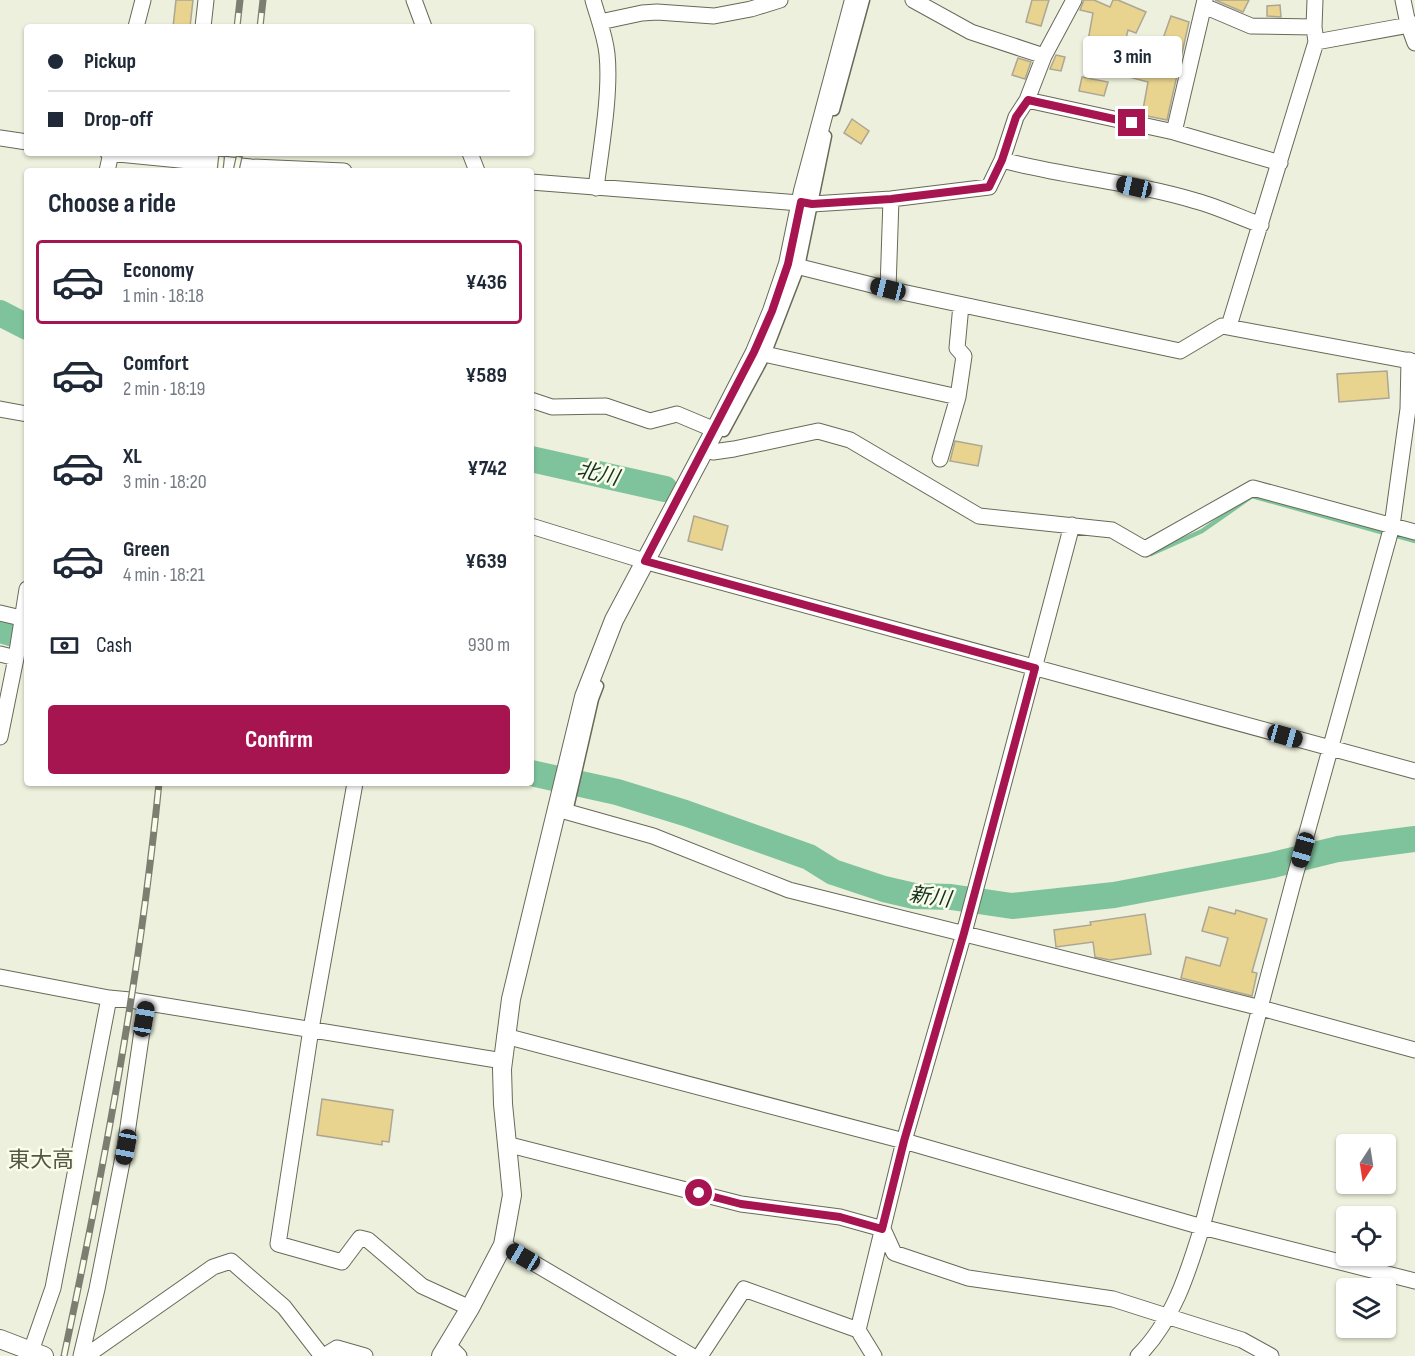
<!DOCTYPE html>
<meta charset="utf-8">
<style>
:root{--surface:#fff;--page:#f2f2f3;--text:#1f2937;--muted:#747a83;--line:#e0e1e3;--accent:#a71550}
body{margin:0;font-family:"Sofia Sans Condensed","Noto Sans JP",sans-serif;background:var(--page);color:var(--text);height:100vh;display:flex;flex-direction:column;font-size:22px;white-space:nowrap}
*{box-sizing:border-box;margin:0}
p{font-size:20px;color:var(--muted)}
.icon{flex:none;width:33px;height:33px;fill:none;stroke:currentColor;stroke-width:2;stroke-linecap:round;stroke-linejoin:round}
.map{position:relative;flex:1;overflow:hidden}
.sheet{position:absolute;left:24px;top:168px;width:510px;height:618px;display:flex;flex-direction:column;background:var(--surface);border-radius:6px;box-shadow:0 2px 4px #0004}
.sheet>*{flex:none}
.banner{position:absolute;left:24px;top:24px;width:510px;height:132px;border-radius:6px;box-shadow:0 2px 4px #0004;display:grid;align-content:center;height:132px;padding:0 24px;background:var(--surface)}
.needle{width:39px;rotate:192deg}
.buttons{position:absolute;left:1336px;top:1134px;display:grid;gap:12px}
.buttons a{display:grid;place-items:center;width:60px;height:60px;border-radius:6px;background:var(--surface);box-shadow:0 2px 4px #0004;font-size:30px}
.end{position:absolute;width:27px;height:27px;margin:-14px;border:8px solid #a71550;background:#fff;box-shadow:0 0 0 3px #fff}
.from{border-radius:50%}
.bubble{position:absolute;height:42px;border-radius:6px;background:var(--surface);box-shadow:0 2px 4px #0004;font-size:20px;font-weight:700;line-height:42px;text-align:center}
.car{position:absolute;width:18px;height:36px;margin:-18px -9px;border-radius:8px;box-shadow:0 0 4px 2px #0007;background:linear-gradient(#222 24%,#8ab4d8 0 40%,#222 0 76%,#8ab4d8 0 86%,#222 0)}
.banner b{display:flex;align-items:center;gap:21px;height:57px;font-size:22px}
.banner b+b{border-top:2px solid var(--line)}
.banner i{width:15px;height:15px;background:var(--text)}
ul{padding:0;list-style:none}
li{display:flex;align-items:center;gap:18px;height:84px;margin:0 12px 9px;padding:0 12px;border:3px solid transparent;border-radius:6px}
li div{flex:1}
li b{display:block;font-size:22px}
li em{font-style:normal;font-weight:700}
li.selected{border-color:var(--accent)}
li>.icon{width:54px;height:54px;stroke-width:1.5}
h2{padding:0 24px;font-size:27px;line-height:72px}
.pay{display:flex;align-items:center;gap:15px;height:66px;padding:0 24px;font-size:22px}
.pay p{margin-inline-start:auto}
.cta{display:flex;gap:12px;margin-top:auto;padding:12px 24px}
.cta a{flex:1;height:69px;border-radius:6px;background:var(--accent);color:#fff;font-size:24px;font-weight:700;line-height:69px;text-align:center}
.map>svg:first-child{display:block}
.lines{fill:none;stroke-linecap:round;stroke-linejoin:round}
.stream{stroke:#7fc39c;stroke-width:4.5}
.river{stroke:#7fc39c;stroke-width:26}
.building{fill:#e8d38f;stroke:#aca694;stroke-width:1.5}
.pedestrian-casing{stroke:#676a58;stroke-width:13}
.minor-casing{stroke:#676a58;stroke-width:17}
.tertiary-casing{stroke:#676a58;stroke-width:20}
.pedestrian{stroke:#fff;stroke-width:10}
.minor{stroke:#fff;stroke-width:15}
.tertiary{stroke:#fff;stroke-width:18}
.rail-casing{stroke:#7c7e71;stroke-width:7}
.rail{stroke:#fafde9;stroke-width:4.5;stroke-dasharray:14;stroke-linecap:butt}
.route{stroke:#a71550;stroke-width:8}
.labels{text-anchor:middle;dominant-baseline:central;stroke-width:5;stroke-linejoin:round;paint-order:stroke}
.water-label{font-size:21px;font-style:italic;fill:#153423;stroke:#fafde9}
.quarter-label{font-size:22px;fill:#545746;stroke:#fafde9}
</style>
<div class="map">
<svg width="1415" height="1356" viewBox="0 0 1415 1356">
<rect width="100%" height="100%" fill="#edf0dc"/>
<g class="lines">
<!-- stream -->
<path class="stream" d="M1397,536L1415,541
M1151,554L1202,531L1252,496L1381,532"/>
<!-- river -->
<path class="river" d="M0,313L27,327
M531,459L665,489
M0,630L27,638
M531,773L617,792L685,813L809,857L833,872L884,889L914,896L951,897L1012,906L1114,895L1273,865L1338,849L1415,839"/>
</g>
<!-- building -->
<path class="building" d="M176,0H193L190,27H173Z
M1032,0H1049L1041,26L1026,22Z
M1084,0H1094L1110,7L1113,0H1118L1146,12L1136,33L1128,30L1122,55L1087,46L1093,13L1080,10Z
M1215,0H1249L1243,12Z
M1280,5L1281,17L1267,16V6Z
M1171,16L1189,22L1167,120L1142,115L1148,82L1118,74L1122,57L1157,63L1160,47Z
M1056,55L1065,57L1061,71L1050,69Z
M1018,58L1031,62L1025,79L1012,75Z
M1082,77L1108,82L1104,96L1079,91Z
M852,119L869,131L861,144L844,133Z
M1387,371L1389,398L1339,402L1337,374Z
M955,441L982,446L978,466L950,461Z
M694,516L728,526L722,550L688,541Z
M1209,907L1235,914L1236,910L1267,919L1252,972L1257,973L1252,996L1181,978L1186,957L1220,966L1228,938L1202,931Z
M1145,914L1151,954L1110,960L1095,957L1093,942L1056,947L1054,930L1091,925L1090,922Z
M322,1099L393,1110L389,1142L382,1141V1145L317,1135Z"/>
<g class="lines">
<defs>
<path id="pedestrian" d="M834,110L864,0
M724,431L765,355L799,267L826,136
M567,812L593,699L598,686"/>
<path id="minor" d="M414,0L424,27
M593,0C598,18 605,35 607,54C611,93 601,148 596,188
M913,0L971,32L1044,56
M1403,0L1408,24L1415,43
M1204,6L1251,26L1314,27
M600,22L642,13L657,12L714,16L751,9L780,0
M136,27L143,0
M203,27L206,0
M1316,42L1415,24
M1027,100L1174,132L1280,163
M1174,132L1205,0
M0,138L27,142
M108,153L251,167L344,171
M470,153L477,171
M1002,160C1066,177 1133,182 1196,201C1218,207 1239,217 1261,225
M107,171L111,153
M531,182L812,204L891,199L989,187L1002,160L1016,117L1027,100L1044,56L1074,0
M788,264L888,289L1180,351L1222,326L1415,362
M888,289L891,199
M1229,326L1316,42L1314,27L1315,0
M755,352L958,397
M531,400L552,407L606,406L650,421L677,414L715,430
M0,409L27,414
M705,448L713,452L734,449L818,431L850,440L979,516L1112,530L1145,549L1253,488L1415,532
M940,459L958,397L964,356L957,348L961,305
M531,526L651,563L1415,771
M0,613L21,618
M0,654L16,658
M0,737L16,658L27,589
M355,783L311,1029L278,1244L342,1262L360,1238L368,1240L422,1286L470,1308
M557,809L653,836L789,890L1261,1008L1415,1050
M0,977L109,998L130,1000L503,1061
M505,1036L904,1141L1202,1227L1415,1281
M506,1144L741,1204L840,1217L883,1229L894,1253L968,1278L1113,1299L1242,1340L1271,1356
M503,1245L692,1356
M858,1330L904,1141L964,933L1072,525
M448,1345L459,1356
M31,1351L53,1288L109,998
M81,1356L97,1289L125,1147L146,1004
M86,1356L213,1267L231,1261L284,1307L322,1356
M324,1356L337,1348L365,1356
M700,1356L744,1289L858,1330L874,1356
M1138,1356C1173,1321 1188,1273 1202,1227L1293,883L1392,526L1408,409L1409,360"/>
<path id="tertiary" d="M0,1339L44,1356
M441,1356L470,1308L503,1245L512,1195L503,1104L502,1069L511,999L584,697L614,620L715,430L755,352L772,311L788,264L803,191L854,0"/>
</defs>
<!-- pedestrian casing -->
<use href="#pedestrian" class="pedestrian-casing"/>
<!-- minor casing -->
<use href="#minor" class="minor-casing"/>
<!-- tertiary casing -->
<use href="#tertiary" class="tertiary-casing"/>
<!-- pedestrian -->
<use href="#pedestrian" class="pedestrian"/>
<!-- minor -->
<use href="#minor" class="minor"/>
<!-- tertiary -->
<use href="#tertiary" class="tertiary"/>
<defs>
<path id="rail" d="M237,27L240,0
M260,27L263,0
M220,171L222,153
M236,171L240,153
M64,1356C104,1167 140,976 159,783"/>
</defs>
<!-- rail casing -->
<use href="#rail" class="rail-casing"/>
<!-- rail -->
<use href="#rail" class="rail"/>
</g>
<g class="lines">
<!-- route -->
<path class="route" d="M699,1193L741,1204L840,1217L882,1229L904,1141L964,933L1035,668L645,561L754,352L772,311L788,264L801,202L812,204L891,199L989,187L1002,160L1016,117L1028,100L1132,123"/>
</g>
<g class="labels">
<!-- water labels -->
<g class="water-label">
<text transform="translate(598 474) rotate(13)">北川</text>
<text transform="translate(930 897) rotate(8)">新川</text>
</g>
<!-- quarter labels -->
<g class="quarter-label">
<text x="41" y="1160">東大高</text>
</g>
</g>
</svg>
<div class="buttons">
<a><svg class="needle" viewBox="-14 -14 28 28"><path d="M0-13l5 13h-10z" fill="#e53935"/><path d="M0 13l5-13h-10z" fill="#747a83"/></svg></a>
<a><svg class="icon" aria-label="locate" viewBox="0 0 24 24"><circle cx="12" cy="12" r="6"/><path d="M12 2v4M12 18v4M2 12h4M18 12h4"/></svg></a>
<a><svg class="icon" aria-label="layers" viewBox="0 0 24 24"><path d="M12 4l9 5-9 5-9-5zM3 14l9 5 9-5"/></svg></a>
</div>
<i class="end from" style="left:699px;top:1193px"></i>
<i class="end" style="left:1132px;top:123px"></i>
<div class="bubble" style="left:1083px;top:36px;width:99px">3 min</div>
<i class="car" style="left:1134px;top:187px;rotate:283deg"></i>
<i class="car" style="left:888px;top:289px;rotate:284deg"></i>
<i class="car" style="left:1285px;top:736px;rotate:106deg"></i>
<i class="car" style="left:1303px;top:850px;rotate:196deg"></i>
<i class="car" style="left:144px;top:1019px;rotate:10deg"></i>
<i class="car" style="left:126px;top:1147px;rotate:191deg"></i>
<i class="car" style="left:523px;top:1257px;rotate:300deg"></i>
<div class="banner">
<b><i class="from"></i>Pickup</b>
<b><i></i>Drop-off</b>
</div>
<section class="sheet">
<h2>Choose a ride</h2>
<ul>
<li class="selected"><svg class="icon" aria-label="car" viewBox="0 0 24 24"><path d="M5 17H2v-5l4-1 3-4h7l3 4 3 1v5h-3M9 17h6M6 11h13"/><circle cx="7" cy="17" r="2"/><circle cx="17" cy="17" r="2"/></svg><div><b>Economy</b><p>1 min · 18:18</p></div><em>¥436</em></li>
<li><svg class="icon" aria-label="car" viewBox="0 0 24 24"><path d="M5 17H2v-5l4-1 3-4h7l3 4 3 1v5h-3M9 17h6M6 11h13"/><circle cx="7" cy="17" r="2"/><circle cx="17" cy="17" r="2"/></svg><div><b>Comfort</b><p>2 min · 18:19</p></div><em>¥589</em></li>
<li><svg class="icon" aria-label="car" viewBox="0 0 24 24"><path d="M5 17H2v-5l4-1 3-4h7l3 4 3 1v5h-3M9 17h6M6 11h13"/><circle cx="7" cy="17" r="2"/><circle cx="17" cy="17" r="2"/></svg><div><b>XL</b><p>3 min · 18:20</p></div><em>¥742</em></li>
<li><svg class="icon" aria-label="car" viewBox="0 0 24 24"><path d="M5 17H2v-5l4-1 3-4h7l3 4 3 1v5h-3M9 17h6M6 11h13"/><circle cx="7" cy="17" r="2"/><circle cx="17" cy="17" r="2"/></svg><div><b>Green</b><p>4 min · 18:21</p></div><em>¥639</em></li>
</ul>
<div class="pay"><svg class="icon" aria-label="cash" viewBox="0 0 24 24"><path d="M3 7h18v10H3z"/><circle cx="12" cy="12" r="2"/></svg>Cash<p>930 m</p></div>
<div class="cta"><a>Confirm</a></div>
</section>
</div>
